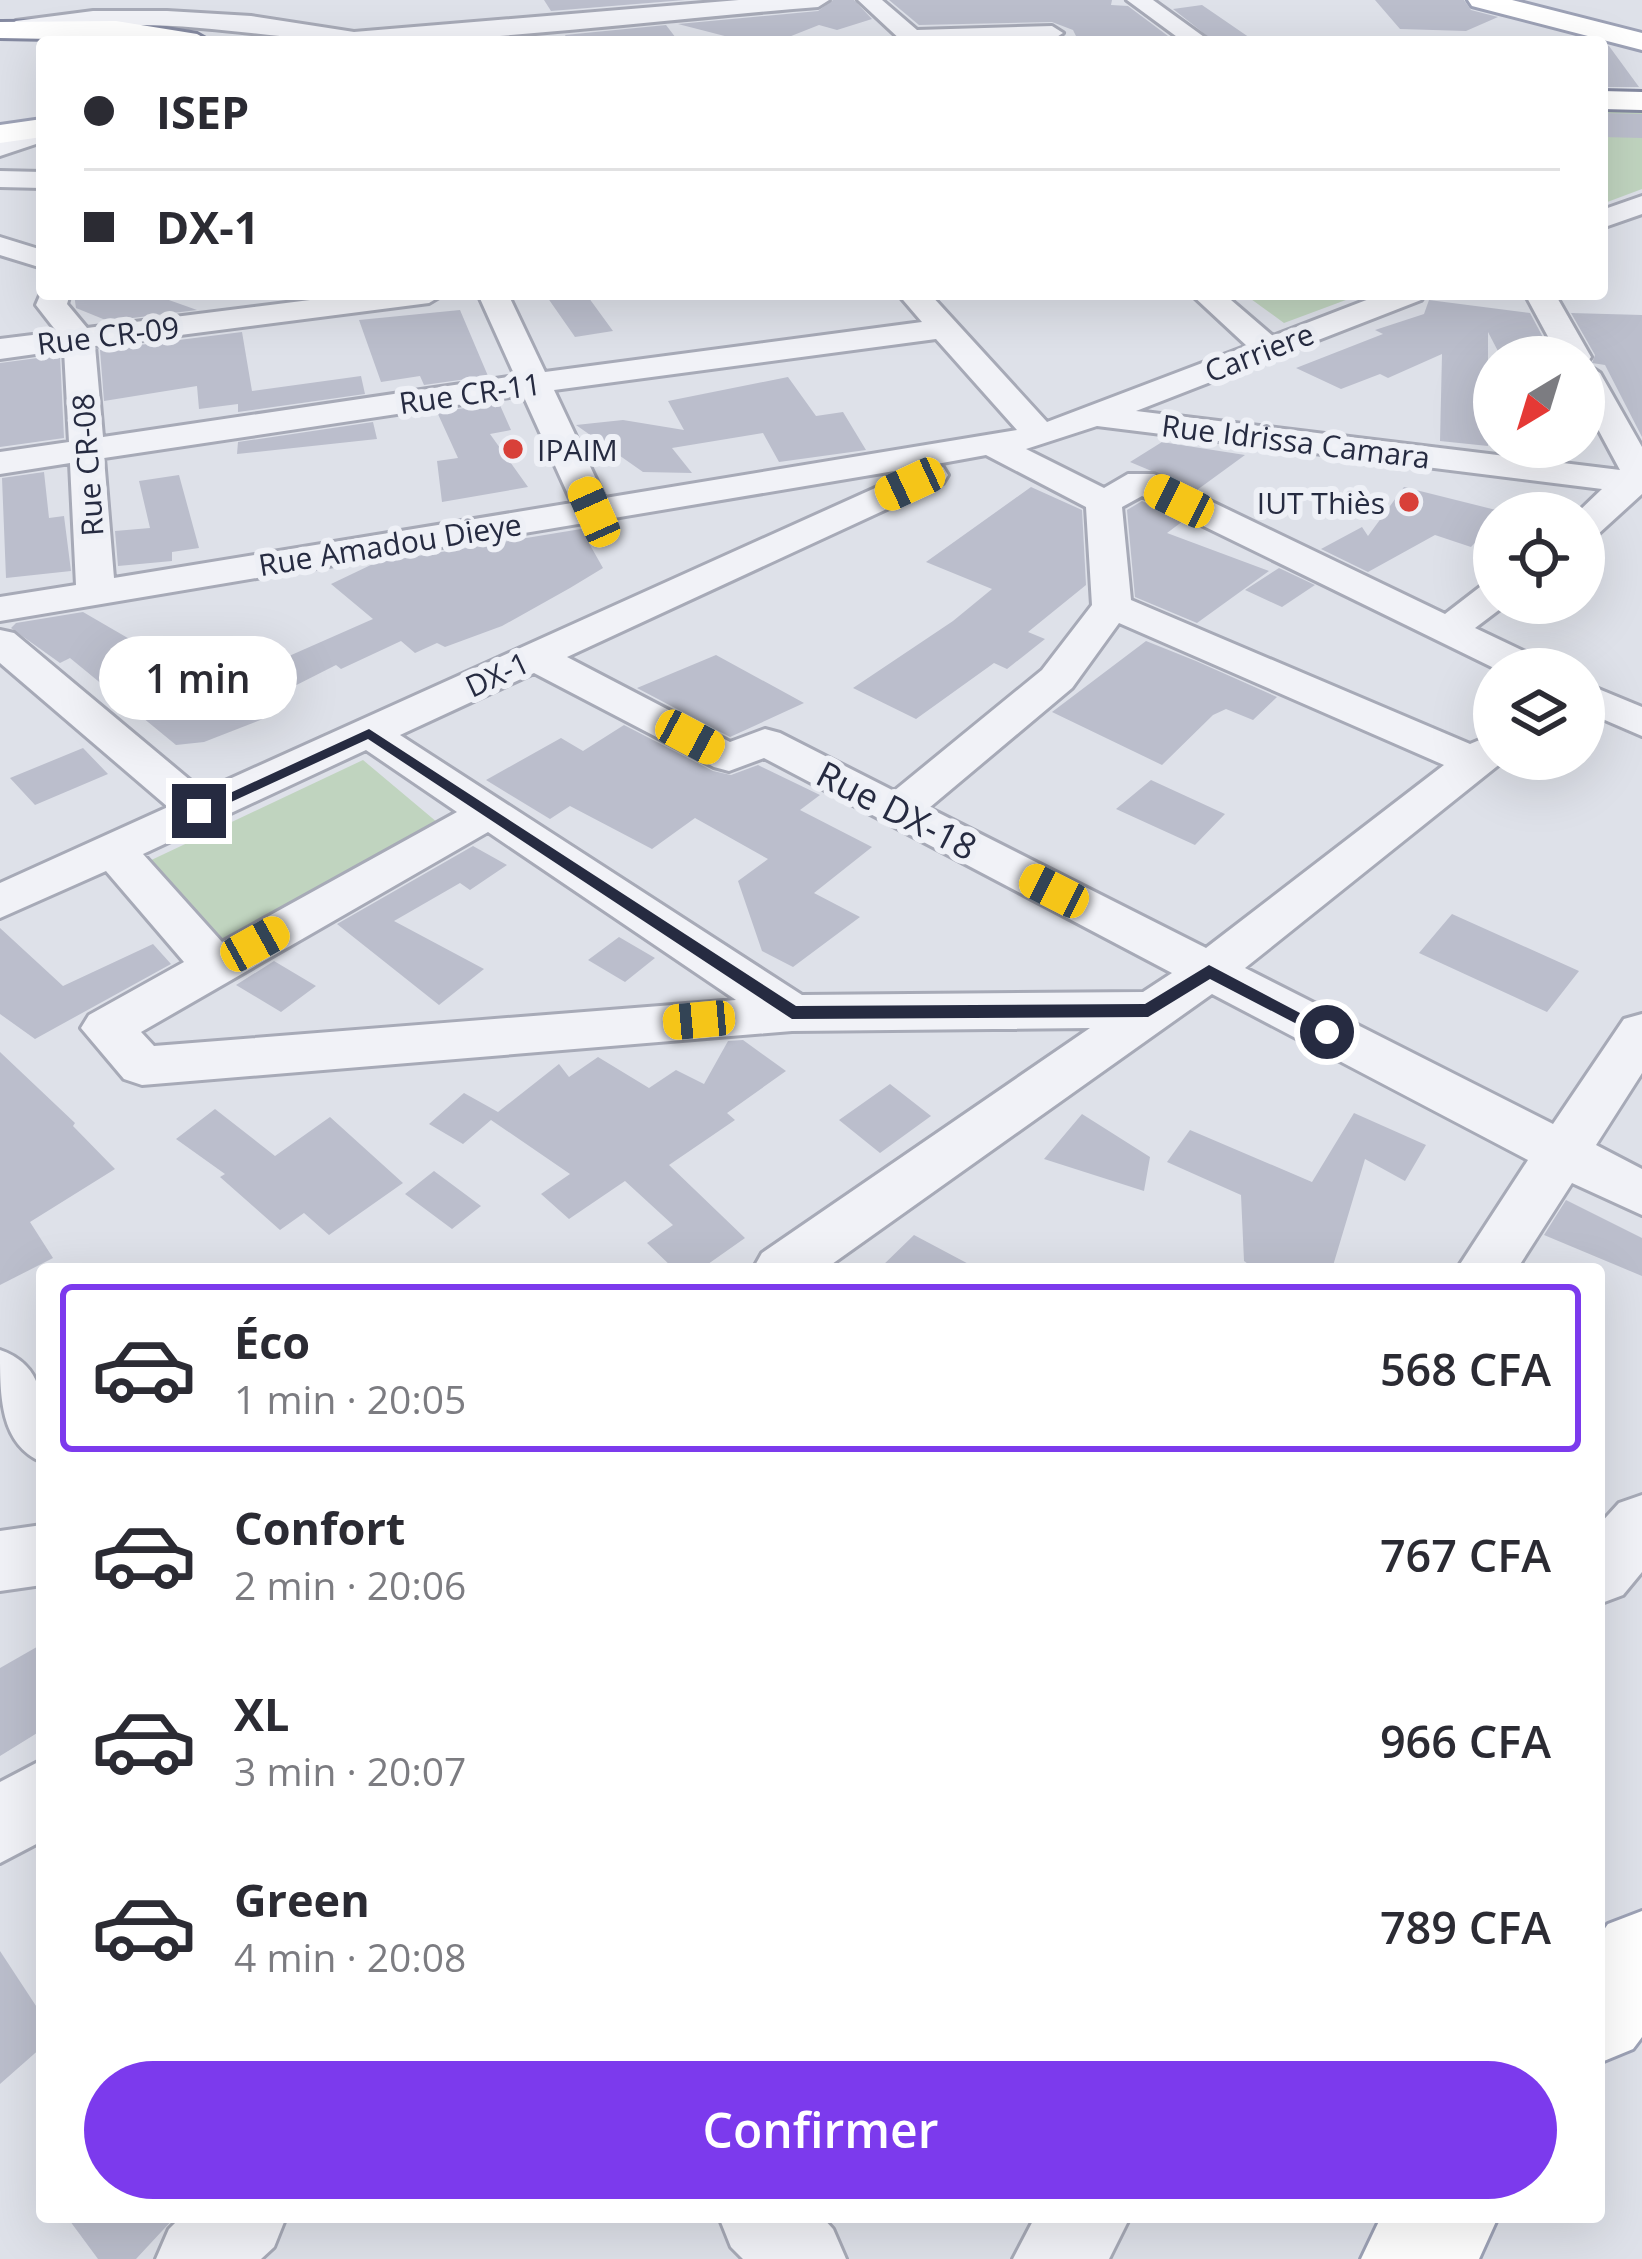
<!DOCTYPE html>
<html lang="fr">
<meta charset="utf-8">
<style>
:root{--surface:#fff;--page:#f7f7f7;--text:#2b2b33;--muted:#7c7c81;--line:#e1e1e2;--accent:#7c3aed}
body{margin:0;font-family:"Open Sans",sans-serif;background:var(--page);color:var(--text);height:100vh;display:flex;flex-direction:column;font-size:45px;white-space:nowrap}
*{box-sizing:border-box;margin:0}
p{font-size:39px;color:var(--muted)}
.icon{flex:none;width:66px;height:66px;fill:none;stroke:currentColor;stroke-width:2;stroke-linecap:round;stroke-linejoin:round}
.map{position:relative;flex:1;overflow:hidden}
.drawer{position:absolute;left:36px;top:1263px;width:1569px;height:960px;display:flex;flex-direction:column;background:var(--surface);border-radius:12px;box-shadow:0 12px 48px #0002}
.drawer>*{flex:none}
.top-card{position:absolute;left:36px;top:36px;width:1572px;height:264px;border-radius:12px;box-shadow:0 12px 48px #0002;display:grid;align-content:center;height:264px;padding:0 48px;background:var(--surface)}
.needle{width:78px;rotate:218deg}
.buttons{position:absolute;left:1473px;top:336px;display:grid;gap:24px}
.buttons a{display:grid;place-items:center;width:132px;height:132px;border-radius:50%;background:var(--surface);box-shadow:0 12px 48px #0002;font-size:60px}
.end{position:absolute;width:54px;height:54px;margin:-27px;border:15px solid #262b41;background:#fff;box-shadow:0 0 0 6px #fff}
.from{border-radius:50%}
.bubble{position:absolute;height:84px;border-radius:42px;background:var(--surface);box-shadow:0 12px 48px #0002;font-size:39px;font-weight:600;line-height:84px;text-align:center}
.car{position:absolute;width:36px;height:72px;margin:-36px -18px;border-radius:15px;box-shadow:0 0 9px 3px #0007;background:linear-gradient(#f5c518 24%,#345 0 40%,#f5c518 0 76%,#345 0 86%,#f5c518 0)}
.top-card b{display:flex;align-items:center;gap:42px;height:114px;font-size:45px}
.top-card b+b{border-top:3px solid var(--line)}
.top-card i{width:30px;height:30px;background:var(--text)}
ul{padding:21px 0 0;list-style:none}
li{display:flex;align-items:center;gap:36px;height:168px;margin:0 24px 18px;padding:0 24px;border:6px solid transparent;border-radius:12px}
li div{flex:1}
li b{display:block;font-size:45px}
li em{font-style:normal;font-weight:600}
li.on{border-color:var(--accent)}
li>.icon{width:108px;height:108px;stroke-width:1.5}
.cta{display:flex;gap:24px;margin-top:auto;padding:24px 48px}
.cta a{flex:1;height:138px;border-radius:72px;background:var(--accent);color:#fff;font-size:48px;font-weight:600;line-height:138px;text-align:center}
.map>svg:first-child{display:block}
.green{fill:#c0d4bf}
.building{fill:#bbbecc}
.lines{fill:none;stroke-linecap:round;stroke-linejoin:round}
.minor-casing{stroke:#a7aab7;stroke-width:6}
.major-casing{stroke:#9da2b6;stroke-width:6}
.highway-casing{stroke:#858aa1;stroke-width:6}
.minor{fill:#f1f2f7;fill-rule:evenodd}
.major{fill:#fff;fill-rule:evenodd}
.highway{fill:#fff;fill-rule:evenodd}
.route{fill:#262b41}
.poi-dot{fill:#d84039;stroke:#eef0f6;stroke-width:4.5}
.labels{text-anchor:middle;dominant-baseline:central;stroke-width:12;stroke-linejoin:round;paint-order:stroke}
.far-street-label{font-size:30px;fill:#262b41;stroke:#eef0f6}
.far-poi-label{font-size:30px;fill:#262b41;stroke:#eef0f6;text-anchor:start}
.street-label{font-size:36px;fill:#262b41;stroke:#eef0f6}
</style>
<div class="map">
<svg width="1642" height="2259" viewBox="0 0 1642 2259">
<rect width="100%" height="100%" fill="#dee1e9"/>
<!-- green -->
<path class="green" d="M1602,107H1642V189L1602,204Z
M1244,294H1362L1284,323Z
M363,760L444,828L220,943L145,863Z"/>
<!-- building -->
<path class="building" d="M544,0H685L551,11Z
M833,0H854L872,19L837,30L819,25L776,42H748L678,24L818,11Z
M889,0H1112L1111,5L1128,6L1176,42H1079L1073,30L1052,22L919,25Z
M1375,0H1464L1471,10L1498,17L1466,31L1400,29Z
M1202,5L1256,42H1215L1173,9Z
M666,25L679,42H569L565,35Z
M1602,44L1609,46L1639,87H1602Z
M1602,113L1642,114V138L1602,137Z
M74,294H152L197,310L108,321L76,308Z
M545,294H586L613,331L575,337Z
M1429,300L1530,313L1553,356L1500,355L1488,332V446L1440,441L1442,354L1388,378L1380,374L1341,389L1296,368L1383,334L1375,330L1424,314Z
M460,310L488,376L424,385L420,376L381,382L359,320Z
M1571,313L1642,315V437L1605,365L1592,363L1595,355Z
M242,332L252,391L361,376L365,394L238,412V404L199,409L197,386L104,401L100,350Z
M60,355L64,438L0,447V363Z
M788,377L816,416L843,412L866,450L779,462L763,433L672,448L692,473L643,472L576,425L623,420L684,430L668,401Z
M499,403L511,430L490,434L528,487L442,502L437,461L458,458L437,412Z
M373,422L377,439L237,454L238,442Z
M1162,442L1245,455L1197,490L1130,462Z
M44,472L49,518L64,516L71,571L6,578L2,478Z
M179,475L199,548L172,552V561L118,566L115,531L150,528L139,481Z
M1031,487L1082,510L1086,585L1028,632L1045,639L1007,669L994,663L916,719L853,688L953,621L992,589L926,562Z
M1404,487L1504,512L1494,513V523L1471,547L1435,535L1368,572L1321,549L1362,527L1368,536Z
M1142,501L1183,521L1167,533L1269,571L1197,623L1135,597L1127,510Z
M581,529L603,568L570,588L502,626L445,647L437,643L415,653L401,641L341,669L336,665L259,704L273,715L204,742L176,745L70,658L60,663L11,628L16,623L83,612L145,648L155,643L207,678L231,667L236,674V665L276,648L289,656L373,619L331,584L375,563Z
M1279,568L1315,585L1282,607L1245,590Z
M1146,641L1196,661L1277,697L1253,720L1226,709L1213,715L1162,765L1052,712Z
M716,655L804,703L730,737L637,688Z
M624,725L713,771L731,775L758,765L820,795L800,810L872,847L814,893L860,917L793,967L762,951L738,881L768,859L695,818L652,849L570,806L550,819L486,780L561,738L583,751Z
M83,748L108,774L35,805L10,778Z
M1151,780L1225,814L1195,845L1116,809Z
M473,846L507,865L470,890L460,883L394,921L484,969L439,1005L337,924Z
M1452,914L1579,971L1547,1012L1419,953Z
M0,928L63,986L153,944L171,964L35,1039L0,1014Z
M619,937L655,958L625,982L588,960Z
M274,961L316,986L281,1012L236,985Z
M743,1040L786,1071L727,1113L735,1120L669,1165L745,1238L701,1269H674L647,1243L673,1225L625,1181L569,1219L541,1194L570,1174L491,1120L463,1144L429,1124L464,1093L498,1112L559,1064L569,1077L598,1057L649,1088L676,1070L704,1084L728,1041Z
M0,1052L75,1123L73,1126L115,1169L30,1222L53,1258L0,1285Z
M890,1084L931,1116L880,1153L839,1120Z
M215,1109L275,1156L330,1117L403,1183L329,1235L304,1213L280,1230L220,1177L225,1174L176,1139Z
M1354,1113L1426,1145L1405,1181L1365,1159L1332,1269H1255L1244,1261L1241,1195L1167,1162L1190,1130L1312,1182Z
M1082,1114L1150,1157L1144,1191L1044,1159Z
M434,1171L481,1206L452,1229L405,1194Z
M1566,1200L1642,1238V1276L1544,1235Z
M914,1235L978,1269H879Z
M42,1644V1730L0,1756V1668Z
M0,1951L42,2015V2047L0,2084Z
M67,2217H175L136,2259H98Z"/>
<g class="lines">
<defs>
<path id="minor" d="M739,0H829L818,7C679,18 540,36 401,42C313,46 226,25 138,25C113,25 16,38 5,28L16,21L93,11H167L251,16L354,32Z
M858,0H882L917,30L1052,26L1063,33L1052,40L903,42Z
M1127,0H1153L1211,42H1184Z
M42,125V142L0,156V139Z
M0,171L42,172V188L0,187Z
M1642,196V214L1602,228V210Z
M0,237L42,250V268L0,255Z
M42,291L70,294L67,304L87,328L358,294H444L429,303L95,346L103,437L515,376L478,294H508L545,372L922,322L898,294H930L1047,422L1247,346L1191,294H1224L1273,336L1382,294H1425L1421,300L1136,411L1620,470L1584,403V357H1559L1525,294H1555L1591,357L1586,364L1600,373L1642,447V494L1597,535L1584,538V513H1577L1602,489L1097,426L1026,449L1104,488L1128,474H1154L1445,614L1480,587L1494,583V603H1508L1475,628L1542,660L1548,669H1496L1142,496L1122,507L1131,600L1470,744L1494,734V759H1506L1245,968L1553,1124L1624,1019L1642,1014V1073L1596,1145L1642,1169V1215L1572,1183L1517,1269H1457L1528,1160L1212,994L825,1269H753L762,1253L1090,1028L792,1031L142,1085L124,1079L81,1028L89,1015L184,962L106,871L0,918V883L168,807L0,663V630L14,633L203,791L924,466L0,621V597L76,585L70,463L0,474V452L69,442L64,350L0,359V339L57,332L36,305ZM936,339L1017,430L605,498L554,390ZM523,395L572,503L114,578L104,458ZM986,455L1086,507L1092,605L1042,670L894,791L780,733L765,729L730,742L567,657L943,483L948,475L943,467L931,465ZM1119,623L1444,765L1206,948L929,808L1072,688ZM534,673L714,767L729,771L764,758L1172,973L1143,992L802,995L400,735ZM366,750L457,812L222,942L143,854ZM488,832L736,1000L154,1046L141,1032Z
M1584,683L1642,707V736L1584,711Z
M0,1350C52,1368 42,1416 42,1462C0,1444 0,1397 0,1350Z
M1642,1495V1572L1623,1595L1599,1604V1525L1619,1503Z
M42,1525V1585L0,1591V1531Z
M42,1760V1841L0,1863V1782Z
M181,2217H286L274,2247L261,2259H156L169,2229Z
M719,2217H822L833,2229L846,2259H743L731,2247Z
M1035,2217H1130L1109,2259H1013Z"/>
<path id="major" d="M1468,0H1512L1642,33V50L1472,6Z
M42,119V137L0,143V125Z
M1642,1911V2037L1633,2049L1599,2063V1937L1608,1924Z
M1381,2217H1498L1479,2259H1361Z"/>
<path id="highway" d="M116,21L197,34L211,42L0,38V22Z
M1602,91L1642,92V110L1602,109Z"/>
</defs>
<!-- minor casing -->
<use href="#minor" class="minor-casing"/>
<!-- major casing -->
<use href="#major" class="major-casing"/>
<!-- highway casing -->
<use href="#highway" class="highway-casing"/>
<!-- minor -->
<use href="#minor" class="minor"/>
<!-- major -->
<use href="#major" class="major"/>
<!-- highway -->
<use href="#highway" class="highway"/>
</g>
<!-- route -->
<path class="route" d="M369,729L796,1006L1145,1004L1209,965L1336,1032L1333,1036H1320L1210,979L1148,1017L792,1019L368,739L205,814L191,811Z"/>
<!-- markers -->
<g class="poi-dot">
<circle cx="513" cy="449" r="12"/>
<circle cx="1409" cy="502" r="12"/>
</g>
<g class="labels">
<!-- far-street labels -->
<g class="far-street-label">
<text transform="translate(108 335) rotate(-7)">Rue CR-09</text>
<text transform="translate(1259 352) rotate(-21)">Carriere</text>
<text transform="translate(470 393) rotate(-8)">Rue CR-11</text>
<text transform="translate(1296 441) rotate(7)">Rue Idrissa Camara</text>
<text transform="translate(87 465) rotate(-94)">Rue CR-08</text>
<text transform="translate(390 544) rotate(-9)">Rue Amadou Dieye</text>
<text transform="translate(497 674) rotate(-25)">DX-1</text>
</g>
<!-- far-poi labels -->
<g class="far-poi-label">
<text x="537" y="449">IPAIM</text>
<text x="1385" y="502" text-anchor="end">IUT Thiès</text>
</g>
<!-- street labels -->
<g class="street-label">
<text transform="translate(897 810) rotate(27)">Rue DX-18</text>
</g>
</g>
</svg>
<div class="buttons">
<a><svg class="needle" viewBox="-14 -14 28 28"><path d="M0-13l5 13h-10z" fill="#e53935"/><path d="M0 13l5-13h-10z" fill="#7c7c81"/></svg></a>
<a><svg class="icon" aria-label="locate" viewBox="0 0 24 24"><circle cx="12" cy="12" r="6"/><path d="M12 2v4M12 18v4M2 12h4M18 12h4"/></svg></a>
<a><svg class="icon" aria-label="layers" viewBox="0 0 24 24"><path d="M12 4l9 5-9 5-9-5zM3 14l9 5 9-5"/></svg></a>
</div>
<i class="end from" style="left:1327px;top:1032px"></i>
<i class="end" style="left:199px;top:811px"></i>
<div class="bubble" style="left:99px;top:636px;width:198px">1 min</div>
<i class="car" style="left:910px;top:484px;rotate:245deg"></i>
<i class="car" style="left:1179px;top:501px;rotate:296deg"></i>
<i class="car" style="left:594px;top:512px;rotate:336deg"></i>
<i class="car" style="left:690px;top:737px;rotate:118deg"></i>
<i class="car" style="left:1054px;top:891px;rotate:297deg"></i>
<i class="car" style="left:255px;top:944px;rotate:61deg"></i>
<i class="car" style="left:699px;top:1020px;rotate:265deg"></i>
<div class="top-card">
<b><i class="from"></i>ISEP</b>
<b><i></i>DX-1</b>
</div>
<section class="drawer">
<ul>
<li class="on"><svg class="icon" aria-label="car" viewBox="0 0 24 24"><path d="M5 17H2v-5l4-1 3-4h7l3 4 3 1v5h-3M9 17h6M6 11h13"/><circle cx="7" cy="17" r="2"/><circle cx="17" cy="17" r="2"/></svg><div><b>Éco</b><p>1 min · 20:05</p></div><em>568 CFA</em></li>
<li><svg class="icon" aria-label="car" viewBox="0 0 24 24"><path d="M5 17H2v-5l4-1 3-4h7l3 4 3 1v5h-3M9 17h6M6 11h13"/><circle cx="7" cy="17" r="2"/><circle cx="17" cy="17" r="2"/></svg><div><b>Confort</b><p>2 min · 20:06</p></div><em>767 CFA</em></li>
<li><svg class="icon" aria-label="car" viewBox="0 0 24 24"><path d="M5 17H2v-5l4-1 3-4h7l3 4 3 1v5h-3M9 17h6M6 11h13"/><circle cx="7" cy="17" r="2"/><circle cx="17" cy="17" r="2"/></svg><div><b>XL</b><p>3 min · 20:07</p></div><em>966 CFA</em></li>
<li><svg class="icon" aria-label="car" viewBox="0 0 24 24"><path d="M5 17H2v-5l4-1 3-4h7l3 4 3 1v5h-3M9 17h6M6 11h13"/><circle cx="7" cy="17" r="2"/><circle cx="17" cy="17" r="2"/></svg><div><b>Green</b><p>4 min · 20:08</p></div><em>789 CFA</em></li>
</ul>
<div class="cta"><a>Confirmer</a></div>
</section>
</div>
